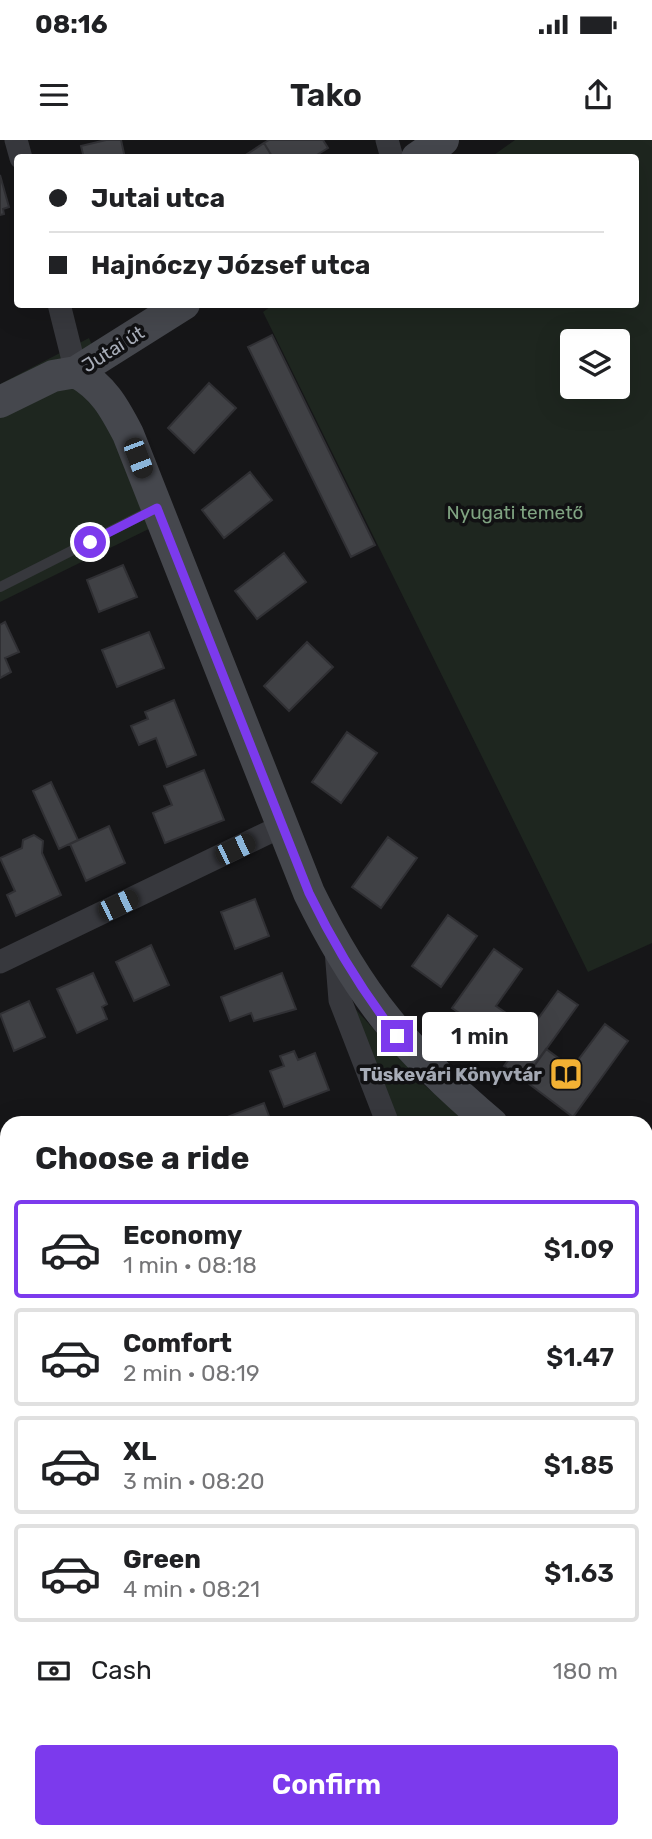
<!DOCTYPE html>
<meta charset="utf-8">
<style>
:root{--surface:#fff;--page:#f6f6f6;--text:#202124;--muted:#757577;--line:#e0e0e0;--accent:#7c3aed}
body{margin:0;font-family:Rubik,sans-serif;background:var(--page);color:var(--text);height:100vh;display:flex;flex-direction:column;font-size:26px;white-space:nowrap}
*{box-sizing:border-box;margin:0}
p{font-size:23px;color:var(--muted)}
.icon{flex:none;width:38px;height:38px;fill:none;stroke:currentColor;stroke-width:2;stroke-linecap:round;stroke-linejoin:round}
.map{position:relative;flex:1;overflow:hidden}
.details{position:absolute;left:0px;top:976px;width:653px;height:723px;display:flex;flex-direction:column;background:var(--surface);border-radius:21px 21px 0 0;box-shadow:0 7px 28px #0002}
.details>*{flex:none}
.top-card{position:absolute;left:14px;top:14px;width:625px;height:154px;border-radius:7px;box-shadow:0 7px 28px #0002;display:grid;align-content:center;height:154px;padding:0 35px;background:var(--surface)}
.fabs{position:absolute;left:560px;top:189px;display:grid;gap:14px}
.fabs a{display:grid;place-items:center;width:70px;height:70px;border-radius:7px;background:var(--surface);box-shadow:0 7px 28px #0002;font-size:35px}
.end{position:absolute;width:32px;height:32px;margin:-16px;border:9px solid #7c3aed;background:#fff;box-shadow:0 0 0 4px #fff}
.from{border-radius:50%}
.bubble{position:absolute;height:49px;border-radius:7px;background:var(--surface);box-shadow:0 7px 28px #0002;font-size:23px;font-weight:600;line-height:49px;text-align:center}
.car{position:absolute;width:21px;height:42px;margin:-21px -10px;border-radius:9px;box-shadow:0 0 5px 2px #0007;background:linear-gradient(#222 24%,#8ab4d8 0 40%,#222 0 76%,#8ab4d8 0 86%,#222 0)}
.top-card b{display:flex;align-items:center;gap:24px;height:66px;font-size:26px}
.top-card b+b{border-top:2px solid var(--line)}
.top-card i{width:18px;height:18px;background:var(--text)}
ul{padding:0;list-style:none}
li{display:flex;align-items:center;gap:21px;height:98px;margin:0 14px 10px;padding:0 21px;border:4px solid var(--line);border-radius:7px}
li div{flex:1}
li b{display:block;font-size:26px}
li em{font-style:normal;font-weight:600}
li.current{border-color:var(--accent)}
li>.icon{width:63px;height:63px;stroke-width:1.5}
h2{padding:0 35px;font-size:32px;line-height:84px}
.pay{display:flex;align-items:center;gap:18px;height:77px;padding:0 35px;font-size:26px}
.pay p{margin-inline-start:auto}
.primary-button{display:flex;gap:14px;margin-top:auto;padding:14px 35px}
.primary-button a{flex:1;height:80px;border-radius:7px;background:var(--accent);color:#fff;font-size:28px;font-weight:600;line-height:80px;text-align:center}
.status{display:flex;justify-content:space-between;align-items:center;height:49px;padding:0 35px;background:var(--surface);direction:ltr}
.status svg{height:19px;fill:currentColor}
header{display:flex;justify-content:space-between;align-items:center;height:91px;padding:0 35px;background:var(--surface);font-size:32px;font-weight:600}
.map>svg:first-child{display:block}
.green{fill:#1e261f;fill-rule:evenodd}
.building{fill:#404145;stroke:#303034;stroke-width:2}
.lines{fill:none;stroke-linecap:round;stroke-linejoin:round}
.lane{stroke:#37383d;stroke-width:10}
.street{stroke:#37383d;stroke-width:23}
.secondary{stroke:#45474d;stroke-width:32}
.route{stroke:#7c3aed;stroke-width:9}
.labels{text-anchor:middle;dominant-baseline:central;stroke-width:7;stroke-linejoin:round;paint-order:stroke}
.street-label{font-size:19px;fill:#a8adb8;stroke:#111113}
.park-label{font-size:19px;fill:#7fa381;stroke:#111113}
.poi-label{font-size:19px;font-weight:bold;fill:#a8adb8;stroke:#111113;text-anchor:end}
</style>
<div class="status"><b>08:16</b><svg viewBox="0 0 49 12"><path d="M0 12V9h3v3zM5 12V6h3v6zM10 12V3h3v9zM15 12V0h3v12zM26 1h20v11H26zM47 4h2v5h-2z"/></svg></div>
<header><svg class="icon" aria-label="menu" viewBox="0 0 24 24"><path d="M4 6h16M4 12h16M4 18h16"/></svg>Tako<svg class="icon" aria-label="share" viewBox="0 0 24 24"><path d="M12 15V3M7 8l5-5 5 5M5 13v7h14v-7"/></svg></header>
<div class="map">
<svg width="652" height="1699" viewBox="0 0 652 1699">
<rect width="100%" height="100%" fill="#161618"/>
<!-- green -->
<path class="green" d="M515,0H652V803L588,832L263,172L274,164H635V18L491,17ZM618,201V247H572V201Z
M89,198L163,382L0,462V244Z
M350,863L424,945L471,983H396Z"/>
<!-- building -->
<path class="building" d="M106,0H121L125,18H84L81,6Z
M269,0H323L328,8L312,18H273L264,3Z
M264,3L273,18H241Z
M0,35L9,67L3,69L4,74L0,75Z
M272,195L375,405L351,417L248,207Z
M209,243L236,268L194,313L168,288Z
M250,332L272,360L224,398L202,370Z
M284,413L306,442L257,479L235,451Z
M123,425L137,457L99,472L87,440Z
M5,482L19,512L5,518L11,532L0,538V485Z
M149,492L164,528L117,547L102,510Z
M307,502L333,527L289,571L264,546Z
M174,560L196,615L167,627L156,598L139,605L131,586L148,579L145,572Z
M347,592L377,613L341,663L312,642Z
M204,630L224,680L165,703L153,673L172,665L164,646Z
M51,642L78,700L59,709L33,651Z
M109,686L125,723L86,741L70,704Z
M34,695L43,701L42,713L61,755L16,776L7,755L15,751L0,718L22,708L23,700Z
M388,697L417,718L381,768L352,747Z
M255,759L269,796L235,809L221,772Z
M448,775L477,796L441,847L412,826Z
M151,805L169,845L134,861L116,822Z
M494,809L522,829L496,866L509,875L493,897L452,868Z
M93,833L107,864L102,867L107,879L77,893L57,849Z
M282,833L296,869L254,881L251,873L230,881L221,857Z
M558,851L578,865L524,940L504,926Z
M29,861L45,897L14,911L0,874Z
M605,884L628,901L573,977L524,940L546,909L572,928Z
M294,911L298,920L315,913L329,950L284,967L270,931L284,926L280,916Z
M264,963L272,984H229L227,977Z
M0,1126L7,1141V1167L0,1170Z
M646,1166L652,1170V1182L646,1190Z
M7,1261V1309L0,1312V1264Z
M652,1539V1585L646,1586V1541Z
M7,1571V1622L0,1624V1572Z
M69,1692H75L77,1699H45Z
M96,1692H140L142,1699H98Z
M158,1692H199L201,1699H160Z
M228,1692H254L230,1699Z
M351,1692H377L379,1699H352Z"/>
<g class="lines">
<!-- lane -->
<path class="lane" d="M0,447L154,369"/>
<!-- street -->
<path class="street" d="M16,0L21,18
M387,0L392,18
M59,164L76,232
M336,810L340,860L388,984
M0,822L282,686
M0,1208L7,1205
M646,1486L652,1484
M0,1661L7,1659"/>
<!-- secondary -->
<path class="secondary" d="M417,18L443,0
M76,232C103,247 114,267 128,294L309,753C360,857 404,909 492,984
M0,262L53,236L76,232L184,164
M646,1101L652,1105"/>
</g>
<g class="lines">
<!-- route -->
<path class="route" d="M90,402L157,368L309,753C334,805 362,851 397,896"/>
</g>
<!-- icons -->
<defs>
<symbol id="library-square" viewBox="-11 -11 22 22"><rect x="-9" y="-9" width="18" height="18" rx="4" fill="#f2b134" stroke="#111113"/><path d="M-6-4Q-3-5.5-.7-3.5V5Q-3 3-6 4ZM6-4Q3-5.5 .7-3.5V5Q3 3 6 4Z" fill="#111"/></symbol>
</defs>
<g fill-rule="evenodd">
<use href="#library-square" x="547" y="915" width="38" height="38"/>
</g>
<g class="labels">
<!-- street labels -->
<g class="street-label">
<text transform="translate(113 209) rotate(-32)">Jutai út</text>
</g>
<!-- park labels -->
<g class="park-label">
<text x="515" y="372">Nyugati temető</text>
</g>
<!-- poi labels -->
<g class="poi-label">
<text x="542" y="934">Tüskevári Könyvtár</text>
</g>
</g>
</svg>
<div class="fabs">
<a><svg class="icon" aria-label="layers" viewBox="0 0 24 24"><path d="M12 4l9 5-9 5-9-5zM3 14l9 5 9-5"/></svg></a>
</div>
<i class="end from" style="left:90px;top:402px"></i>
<i class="end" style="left:397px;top:896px"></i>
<div class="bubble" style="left:422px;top:872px;width:116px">1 min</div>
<i class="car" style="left:138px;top:318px;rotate:159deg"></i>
<i class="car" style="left:235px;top:709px;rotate:64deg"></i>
<i class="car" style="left:118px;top:765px;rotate:64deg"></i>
<div class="top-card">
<b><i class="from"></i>Jutai utca</b>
<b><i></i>Hajnóczy József utca</b>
</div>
<section class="details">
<h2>Choose a ride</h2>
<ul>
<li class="current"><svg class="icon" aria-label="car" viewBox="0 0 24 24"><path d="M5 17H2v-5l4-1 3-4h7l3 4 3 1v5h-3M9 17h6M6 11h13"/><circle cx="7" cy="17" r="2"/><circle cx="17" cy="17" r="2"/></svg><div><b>Economy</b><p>1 min · 08:18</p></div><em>$1.09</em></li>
<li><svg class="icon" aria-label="car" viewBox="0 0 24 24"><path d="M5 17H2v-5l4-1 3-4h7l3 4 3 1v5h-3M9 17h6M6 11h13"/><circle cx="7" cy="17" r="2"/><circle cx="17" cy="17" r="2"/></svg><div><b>Comfort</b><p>2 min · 08:19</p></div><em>$1.47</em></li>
<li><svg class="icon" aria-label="car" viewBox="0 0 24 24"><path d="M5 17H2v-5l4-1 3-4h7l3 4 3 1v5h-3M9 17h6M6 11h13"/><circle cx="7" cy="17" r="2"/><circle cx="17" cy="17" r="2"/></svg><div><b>XL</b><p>3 min · 08:20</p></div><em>$1.85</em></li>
<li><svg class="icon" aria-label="car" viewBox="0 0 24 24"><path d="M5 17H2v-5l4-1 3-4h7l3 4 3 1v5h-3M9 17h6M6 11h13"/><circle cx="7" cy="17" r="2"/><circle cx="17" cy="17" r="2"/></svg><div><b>Green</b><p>4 min · 08:21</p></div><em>$1.63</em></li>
</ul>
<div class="pay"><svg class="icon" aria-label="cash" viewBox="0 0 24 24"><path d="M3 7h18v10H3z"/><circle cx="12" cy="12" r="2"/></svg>Cash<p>180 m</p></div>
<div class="primary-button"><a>Confirm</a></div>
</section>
</div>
